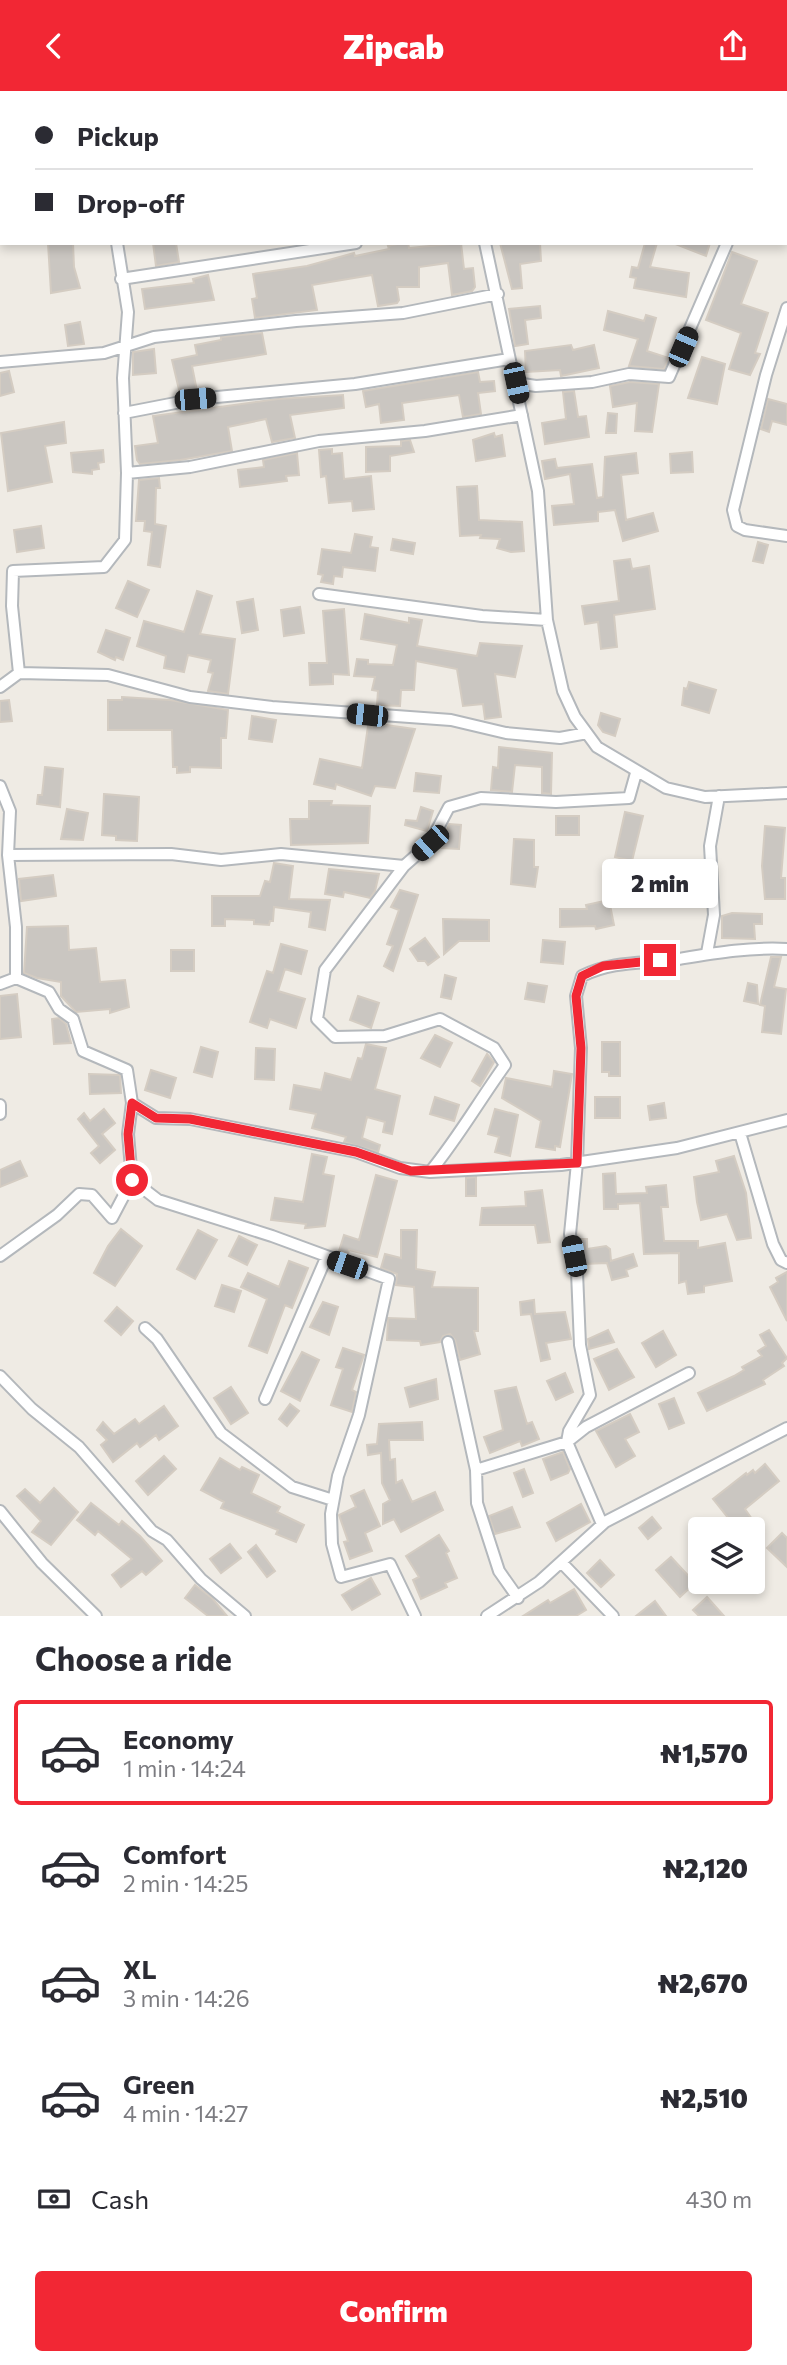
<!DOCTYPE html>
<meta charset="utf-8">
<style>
:root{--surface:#fff;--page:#f7f7f7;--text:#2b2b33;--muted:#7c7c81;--line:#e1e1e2;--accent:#f22734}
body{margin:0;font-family:Commissioner,sans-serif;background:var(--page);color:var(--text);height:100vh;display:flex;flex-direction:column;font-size:26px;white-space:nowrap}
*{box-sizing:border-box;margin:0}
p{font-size:23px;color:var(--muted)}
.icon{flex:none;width:38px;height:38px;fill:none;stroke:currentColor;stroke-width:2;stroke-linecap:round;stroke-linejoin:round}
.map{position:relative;height:1525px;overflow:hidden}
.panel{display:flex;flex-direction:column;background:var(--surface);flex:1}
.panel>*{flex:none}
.hud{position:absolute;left:0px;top:0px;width:788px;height:154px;box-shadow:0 4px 10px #0003;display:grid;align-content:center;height:154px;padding:0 35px;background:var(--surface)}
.controls{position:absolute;left:688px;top:1426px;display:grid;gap:14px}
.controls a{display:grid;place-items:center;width:77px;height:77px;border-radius:7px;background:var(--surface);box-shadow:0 4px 10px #0003;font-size:35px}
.end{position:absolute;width:32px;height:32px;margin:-16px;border:9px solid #f22734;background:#fff;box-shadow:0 0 0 4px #fff}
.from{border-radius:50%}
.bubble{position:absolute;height:49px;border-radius:7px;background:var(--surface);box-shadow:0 4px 10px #0003;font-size:23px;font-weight:800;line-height:49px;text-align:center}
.car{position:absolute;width:21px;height:42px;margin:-21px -10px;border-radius:9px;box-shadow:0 0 5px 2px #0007;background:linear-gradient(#222 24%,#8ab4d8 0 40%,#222 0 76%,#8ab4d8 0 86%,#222 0)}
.hud b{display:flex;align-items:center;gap:24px;height:66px;font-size:26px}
.hud b+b{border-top:2px solid var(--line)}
.hud i{width:18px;height:18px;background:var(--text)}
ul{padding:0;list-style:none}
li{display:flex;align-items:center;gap:21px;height:105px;margin:0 14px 10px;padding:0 21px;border:4px solid transparent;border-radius:7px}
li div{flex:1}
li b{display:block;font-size:26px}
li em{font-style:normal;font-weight:800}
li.current{border-color:var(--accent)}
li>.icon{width:63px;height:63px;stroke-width:1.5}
h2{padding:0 35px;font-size:32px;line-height:84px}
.pay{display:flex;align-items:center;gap:18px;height:77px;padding:0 35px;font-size:26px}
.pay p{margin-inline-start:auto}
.cta{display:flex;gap:14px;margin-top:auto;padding:14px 35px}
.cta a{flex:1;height:80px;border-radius:7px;background:var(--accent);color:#fff;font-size:28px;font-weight:800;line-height:80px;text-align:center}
header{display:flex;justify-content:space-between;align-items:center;height:91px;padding:0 35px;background:var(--accent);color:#fff;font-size:32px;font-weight:800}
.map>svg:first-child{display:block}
.building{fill:#cac6c1;stroke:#d4ccc2;stroke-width:2}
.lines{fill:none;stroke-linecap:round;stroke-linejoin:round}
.street-casing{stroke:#b4b8bc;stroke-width:14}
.street{stroke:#fff;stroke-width:10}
.route{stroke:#f22734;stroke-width:9}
</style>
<header><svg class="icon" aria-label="back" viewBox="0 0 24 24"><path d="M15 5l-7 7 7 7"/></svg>Zipcab<svg class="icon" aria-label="share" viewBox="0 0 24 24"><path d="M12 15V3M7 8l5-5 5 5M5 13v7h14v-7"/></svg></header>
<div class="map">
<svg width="787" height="1525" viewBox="0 0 787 1525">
<rect width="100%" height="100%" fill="#efebe4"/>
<!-- building -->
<path class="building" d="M48,152H73L74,176L80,197L51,202Z
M153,152H176L179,171L156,175Z
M402,152H408L409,157L461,152L464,178L473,177L475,196L472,200L452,204L448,172L419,176V196H397L399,209L397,212L378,215L372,184L312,194L317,219L255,227L252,208L257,207L253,183L307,175L354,162L355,165L389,158L388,155Z
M500,152H540L541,170L520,173L522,197L512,198Z
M645,152H657L650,176L689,182L686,206L634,197L636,187L630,186L632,176L638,177Z
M673,152H710L706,165Z
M732,161L757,170L741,213L768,222L755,262L760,263L750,284L729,278L741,242L706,229Z
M208,184L214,209L145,218L142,198L194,192L193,188Z
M540,215L541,227L525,229L528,253L515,255L509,218Z
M608,220L644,230L646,224L656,227L647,260L669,267L664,278L629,275L638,248L604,239Z
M80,231L84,253L68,255L65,234Z
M262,242L266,263L192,275L197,300L180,303L172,269L197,264L195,254L221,249V246Z
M571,254L573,259L594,254L599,277L561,285L560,279L526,281L525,260Z
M154,258L156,282L133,284V261Z
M702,266L725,273L717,313L688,307Z
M9,280L14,301L0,305V282Z
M478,281L480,291L494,290L495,300L478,302L481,323L463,326L459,304L402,312L404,329L381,332L379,313L366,316L363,300Z
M630,291L659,293L652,341L635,340L637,312L613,316L610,295Z
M574,300L578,326L586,325L589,346L545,353L542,332L566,328L563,301Z
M343,304L344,317L290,324L295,347L272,351L266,328L228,336L232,360L180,369L140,373L137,369L135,355L158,352L153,325L278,308Z
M768,308L787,313V334L772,330L769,341L761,338Z
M608,322L617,323L616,342H606Z
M64,331L66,352L45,355L52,391L8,400L1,342Z
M494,342L495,346L502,344L505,365L476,370L473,349Z
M410,349L414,361L390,365V380L366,381V356L401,355V350Z
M332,358V363L342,362L344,388L371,385L374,418L353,420L352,410L329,412L326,385L321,386L319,359Z
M103,359L104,371L98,372L99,378L92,379V383L73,381L71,362Z
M692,361L693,381L671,382L670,363Z
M297,362L299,384L286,385L287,390L240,396L238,379L264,376L263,369Z
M636,362L638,382L621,384L626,429L653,422L658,440L623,450L615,419L598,421V430L554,434L552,415L574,413L570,383L545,388L542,370L555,368L557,377L592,373L597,407L603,406L605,366Z
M159,387L160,397H156L155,433L166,435L160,476L148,474L152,441L144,440L145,430H136L139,389Z
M477,395L479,429L522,431L524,460L511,461L497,457L500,448L480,447L481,444L460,445L457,396Z
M41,435L44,457L17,461L14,439Z
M355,443L372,446L370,456L378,457L375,480L343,476L342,486L334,485L333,493L321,491L323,484L318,483L322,458L351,462Z
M393,448L415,452L413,463L391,459Z
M758,451L768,454L763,472L753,470Z
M630,468L632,478L649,475L655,518L614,524L617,556L601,558L598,531L585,533L582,515L619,510L614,470Z
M128,490L149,499L137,526L116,517Z
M197,500L212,505L200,543L235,548L228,603L208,600L213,582L208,581L211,569L188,564L184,581L164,577L166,565L137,555L144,530L184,541Z
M253,508L258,539L242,542L237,511Z
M300,516L304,542L284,545L281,519Z
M344,518L349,584L333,583V593L310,594L309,572H327L323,520Z
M365,523L409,532V527L422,529L417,555L477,565L480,552L522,555L515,586L495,583L501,626L485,628L483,613L463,615L457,578L416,570L414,599H401L400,615L377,614L378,600L372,599L375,586L354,585L357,568L368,569V573L393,574L397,554L361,548Z
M106,539L130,547L123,569L116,566L115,569L98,561Z
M689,591L716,599L709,622L682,614L684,597L687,598Z
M122,606L170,609L228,619L226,647H221V677L190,676V681L177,682V676H173L172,639H108V609H122Z
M9,609L12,630L0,631V610Z
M601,622L620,628L615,645L603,641L598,634Z
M252,625L276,629L272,651L249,648Z
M372,632L415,638L395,697L375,695L371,705L336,693L335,698L314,693L320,668L362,677L368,635L372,636Z
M499,656L552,662L551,703L542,702V676L515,674L512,701L491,699L493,676L498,677Z
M45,676L63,678L60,716L37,713L38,704H42Z
M416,682L441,685L439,702L414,700Z
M104,703L139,706L137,750L116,749V745L102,744Z
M309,710H332L331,714L370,715L368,752L291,754L290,728H309Z
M421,716L433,720L427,740L405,734L406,729L417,730Z
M67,718L88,722L83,749L61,748Z
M625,721L643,725L632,770L615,766Z
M556,725H579V744H556Z
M449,733L461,734L459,758L441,757Z
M765,735L785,737L781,787H785V808H765L762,775Z
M514,748L534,749V776H538L535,796L511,793Z
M274,772L293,775L289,808L330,809L325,839L309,836L311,821L274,816L273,830H270L269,834L254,833V829L225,828V835H212V805H260L265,790L270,791Z
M329,778L379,783L375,800L370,807L344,801L343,806L325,803Z
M53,784L56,805L21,810L19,788Z
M400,799L418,804L393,880L384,875L393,855L387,853L399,819L391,816Z
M609,809L614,834L596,838L595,835L560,836V818H587L586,814Z
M732,822L762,823V833H754L755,848L722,847V825Z
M443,828L489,829V850H459L444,863Z
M68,835L69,859L96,857L100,891L125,889L129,916L110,922V918L76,921L61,905V891L37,887L24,882L27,836Z
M425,847L439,866L428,874L425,870H418L410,858Z
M543,849L565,851L563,873L541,871Z
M281,853L307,860L301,883L285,878L278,900L305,908L296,937L270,928L267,937L250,931L267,880L273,882Z
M171,859H194V880H171Z
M771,866H781L774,896L786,898L781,943L762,941L765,915L760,914Z
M445,884L456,887L451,908L441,906Z
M528,892L547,895L544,911L525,908Z
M748,892L757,894L758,913L744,910Z
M17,903L21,946L0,948V905Z
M358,905L379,912L371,937L350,929Z
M59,927L66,933L71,952L54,953L52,928Z
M435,944L452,952L440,976L421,967Z
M602,951H620V985H609V981H602Z
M366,953L386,957L375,998L400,1005L392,1043L383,1041L385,1031L367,1026L362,1047L380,1054L378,1061L344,1051L346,1046L312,1037L316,1023L290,1018L294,994L321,999L325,982L351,989L358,967L362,968Z
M201,956L218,961L212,986L194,981Z
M256,957L275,958L274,989L255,988Z
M487,963L494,971L480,995L472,990Z
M151,979L176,987L170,1007L145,999Z
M554,980L572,983L560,1056L555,1055V1059L536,1056L541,1030L502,1007L506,987L552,996Z
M89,983L120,984L121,1002L90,1003Z
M435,1006L459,1014L454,1030L430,1023Z
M595,1006H620V1027H595Z
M664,1012L666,1027L650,1029L648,1015Z
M104,1018L115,1032L102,1043L115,1059L100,1072L91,1062L99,1055L78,1028L84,1022L90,1030Z
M495,1018L518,1024L510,1065L495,1061L499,1046L488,1043Z
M312,1063L327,1066L323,1083L334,1085L325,1135L305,1137L306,1133L271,1129L275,1107L303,1111Z
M734,1065L746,1102L751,1147L737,1149L727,1123L701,1129L697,1111L694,1086L719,1081L716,1070Z
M20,1070L27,1085L0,1096V1079Z
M615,1082L616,1103L647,1102L646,1096L666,1094L668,1116H661L664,1150H698V1157L725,1152L732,1190L704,1195V1201L688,1203L686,1190L679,1192V1162L644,1163L640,1112L618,1113V1118H604L603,1083Z
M376,1084L397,1090L377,1166L349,1159L348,1163L339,1160L344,1144L359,1149Z
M476,1086V1105H466V1087Z
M542,1099L550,1151L538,1152L535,1134H480L482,1117L526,1115L525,1101Z
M121,1138L142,1155L115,1195L94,1182L108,1155Z
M198,1139L217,1149L195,1188L177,1178Z
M401,1139H417L416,1178L435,1181L432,1196L478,1197V1240H474L480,1263L460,1269L455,1249L450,1243L443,1245L440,1251L421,1254L420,1250L387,1249L388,1227L416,1228L414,1196L396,1194L397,1183L381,1177L385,1163L401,1167Z
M239,1145L257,1154L247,1174L229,1165Z
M579,1148H587V1158L606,1155L610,1158L611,1170L633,1163L637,1175L626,1179L628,1185L612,1189L607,1172L584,1173Z
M289,1170L308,1177L292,1217L285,1214L267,1262L249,1255L267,1208L241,1196L248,1182L279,1196Z
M787,1181V1230L770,1196L778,1191L776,1187Z
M222,1194L241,1200L234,1221L215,1215Z
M534,1209L535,1223L565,1221L571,1248L546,1252L550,1268L541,1270L531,1223L521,1224L520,1211Z
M323,1211L338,1216L329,1244L310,1236Z
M117,1216L133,1230L121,1244L105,1230Z
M608,1239L614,1251L589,1258L588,1248Z
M769,1239L787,1267L782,1272L784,1275L763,1289L765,1293L707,1320L698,1302L734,1285L744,1279L742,1276L762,1265L758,1260L766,1255L760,1244Z
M663,1240L676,1264L656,1276L642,1252Z
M343,1257L364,1264L352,1299L356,1301L352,1321L331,1314L343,1278L336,1276Z
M617,1258L634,1286L609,1299L594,1268Z
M302,1261L319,1269L300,1310L281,1300Z
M565,1282L573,1301L556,1309L547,1290Z
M436,1288L438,1308L410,1316L405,1297Z
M231,1296L248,1322L231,1333L214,1307Z
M516,1296L527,1333L532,1331L539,1348L522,1355L520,1350L490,1362L484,1346L503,1339L495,1300Z
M674,1307L684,1332L669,1338L659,1313Z
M290,1313L299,1320L287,1335L279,1328Z
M164,1315L178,1335L159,1349L156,1344L140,1356L137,1352L113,1371L101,1354L107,1349L97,1339L103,1331L114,1343L135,1328L139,1333Z
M630,1323L639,1341L625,1348L635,1365L616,1376L596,1340Z
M422,1331L423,1349H389L390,1369L395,1368L396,1392L402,1389L412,1411L435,1401L443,1419L401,1441L394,1428L383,1433V1413L390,1409L382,1392L381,1362L368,1364L367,1354L377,1353L379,1333Z
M563,1361L570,1378L568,1382L551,1389L543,1368Z
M164,1365L176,1378L148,1404L136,1390Z
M220,1367L240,1379L242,1376L259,1384L251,1402L280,1416L277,1421L304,1434L296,1451L276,1443L278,1439L221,1417L224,1411L201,1399Z
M765,1373L779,1390L745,1418L759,1438H737L713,1408L746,1382L747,1384L753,1379L755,1382Z
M524,1378L533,1402L523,1406L514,1382Z
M54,1397L78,1421L51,1454L32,1441L41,1430L17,1405L25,1398L40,1412Z
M364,1399L380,1435L365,1442L372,1460L350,1468L344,1451L348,1450L339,1424L356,1416L351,1405Z
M91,1412L119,1434L122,1430L140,1445L162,1470L146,1484L142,1480L121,1496L112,1484L132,1468L98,1440L95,1444L77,1429Z
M581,1413L590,1431L556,1450L547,1432Z
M512,1416L520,1436L495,1443L489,1425Z
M652,1426L661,1437L648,1448L639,1437Z
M782,1442L787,1447V1476L767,1457Z
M439,1444L449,1460L446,1462L457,1487L445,1492L447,1496L421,1508L413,1489L419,1486L406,1465Z
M230,1453L241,1467L221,1482L210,1468Z
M256,1454L275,1480L267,1486L248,1461Z
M671,1466L695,1492L680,1506L656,1479Z
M600,1469L614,1484L601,1496L587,1482Z
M371,1487L380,1503L352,1519L342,1504Z
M195,1494L212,1507L227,1525H208L185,1507Z
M574,1498L586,1519L576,1525H523L548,1509L550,1512Z
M707,1506L724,1525H699L693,1519Z
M655,1510L666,1525H636Z"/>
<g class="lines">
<defs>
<path id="street" d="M720,0L733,2
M414,1L418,0
M124,2V0
M645,2L646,0
M736,2L754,0
M786,144H787
M117,152L128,221L123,287L127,382L190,376L319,350L425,340L522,324
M485,152L538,400L547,529L563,600L575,626L597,656L666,697L705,706L787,702
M121,188L356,152
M787,217L766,284L733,419L737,435L745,439L787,445
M0,271L104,262L154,246L296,230L403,222L498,203
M516,292L536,295L592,291L629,283L669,286L727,152
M124,322L196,308L355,293L509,268
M319,503L482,525L547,529
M19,582L12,515L13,480L104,476L125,449L127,382
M0,596L19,582L108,584L190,606L272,616L451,629L506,642L560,647L587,642
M0,695L10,720L8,764L171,763L221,769L281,763L404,775L430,752L449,716L481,707L556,711L629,707L636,682
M8,764L16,836V887L49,901L59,918L73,928L83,960L127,979L132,1012L156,1027L190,1028L356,1061L400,1077L430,1081L561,1074L677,1057L787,1029
M404,775L325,879L317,928L335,946L385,945L440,928L494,957L505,974C479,1010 458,1047 430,1081
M707,862L714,824L710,755L719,705
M0,893L16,887
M132,1012L128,1043L132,1089L158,1109L272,1145L389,1188L359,1324L338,1385L331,1423L332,1453L341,1486L390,1473L415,1525
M0,1014V1023
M740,1042L773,1153L781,1169L787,1172
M0,1165L57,1124L79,1103L92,1104L112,1127L132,1089
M145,1237L157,1248L221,1342L292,1396L333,1409
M448,1251L476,1379L477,1412L499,1480L518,1507
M0,1285L32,1318L79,1356L152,1440L167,1449L201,1488L245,1525
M265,1308L326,1167
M476,1379L567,1351L586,1336L689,1282
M0,1420L42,1472L96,1525
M602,1433L567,1351L569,1340L590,1304L580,1254L577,1181L570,1143L577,1072L581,957L576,905L582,885C614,869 645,873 678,868C715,862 750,856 787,858
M561,1471L613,1525
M487,1525L539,1491L605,1431L787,1337"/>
</defs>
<!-- street casing -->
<use href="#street" class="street-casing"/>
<!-- street -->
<use href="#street" class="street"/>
</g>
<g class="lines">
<!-- route -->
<path class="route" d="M132,1089L128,1043L132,1012L156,1027L190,1028L356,1061L411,1080L577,1072L581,957L576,905L582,885L603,875L660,869"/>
</g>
</svg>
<div class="controls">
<a><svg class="icon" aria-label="layers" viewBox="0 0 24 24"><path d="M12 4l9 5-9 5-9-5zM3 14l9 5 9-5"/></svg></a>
</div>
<i class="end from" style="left:132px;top:1089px"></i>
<i class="end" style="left:660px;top:869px"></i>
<div class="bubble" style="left:602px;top:768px;width:116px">2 min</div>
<i class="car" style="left:683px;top:256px;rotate:23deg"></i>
<i class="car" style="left:516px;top:292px;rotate:168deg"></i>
<i class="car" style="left:195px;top:308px;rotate:85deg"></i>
<i class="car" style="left:367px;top:624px;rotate:276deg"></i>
<i class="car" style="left:430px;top:752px;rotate:228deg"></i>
<i class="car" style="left:574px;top:1165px;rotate:349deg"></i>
<i class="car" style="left:347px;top:1174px;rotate:289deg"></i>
<div class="hud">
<b><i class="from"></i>Pickup</b>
<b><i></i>Drop-off</b>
</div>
</div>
<section class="panel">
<h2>Choose a ride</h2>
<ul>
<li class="current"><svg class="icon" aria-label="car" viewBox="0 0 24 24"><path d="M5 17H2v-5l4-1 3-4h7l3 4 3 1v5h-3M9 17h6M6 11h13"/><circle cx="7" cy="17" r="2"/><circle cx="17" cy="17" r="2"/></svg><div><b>Economy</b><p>1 min · 14:24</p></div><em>₦1,570</em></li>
<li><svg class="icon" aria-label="car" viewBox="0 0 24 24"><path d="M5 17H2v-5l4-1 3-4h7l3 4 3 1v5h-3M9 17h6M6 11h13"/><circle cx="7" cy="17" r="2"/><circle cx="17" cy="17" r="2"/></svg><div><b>Comfort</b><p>2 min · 14:25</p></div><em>₦2,120</em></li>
<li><svg class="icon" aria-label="car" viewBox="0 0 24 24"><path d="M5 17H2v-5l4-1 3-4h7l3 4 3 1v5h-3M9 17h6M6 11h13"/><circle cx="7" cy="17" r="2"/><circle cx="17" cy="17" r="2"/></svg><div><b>XL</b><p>3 min · 14:26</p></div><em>₦2,670</em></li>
<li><svg class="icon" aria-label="car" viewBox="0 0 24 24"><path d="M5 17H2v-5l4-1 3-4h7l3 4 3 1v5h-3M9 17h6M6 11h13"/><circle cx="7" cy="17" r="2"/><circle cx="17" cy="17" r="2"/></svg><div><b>Green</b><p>4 min · 14:27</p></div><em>₦2,510</em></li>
</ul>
<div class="pay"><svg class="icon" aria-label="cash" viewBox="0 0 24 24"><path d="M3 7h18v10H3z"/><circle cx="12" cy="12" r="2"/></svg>Cash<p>430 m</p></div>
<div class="cta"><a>Confirm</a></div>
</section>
